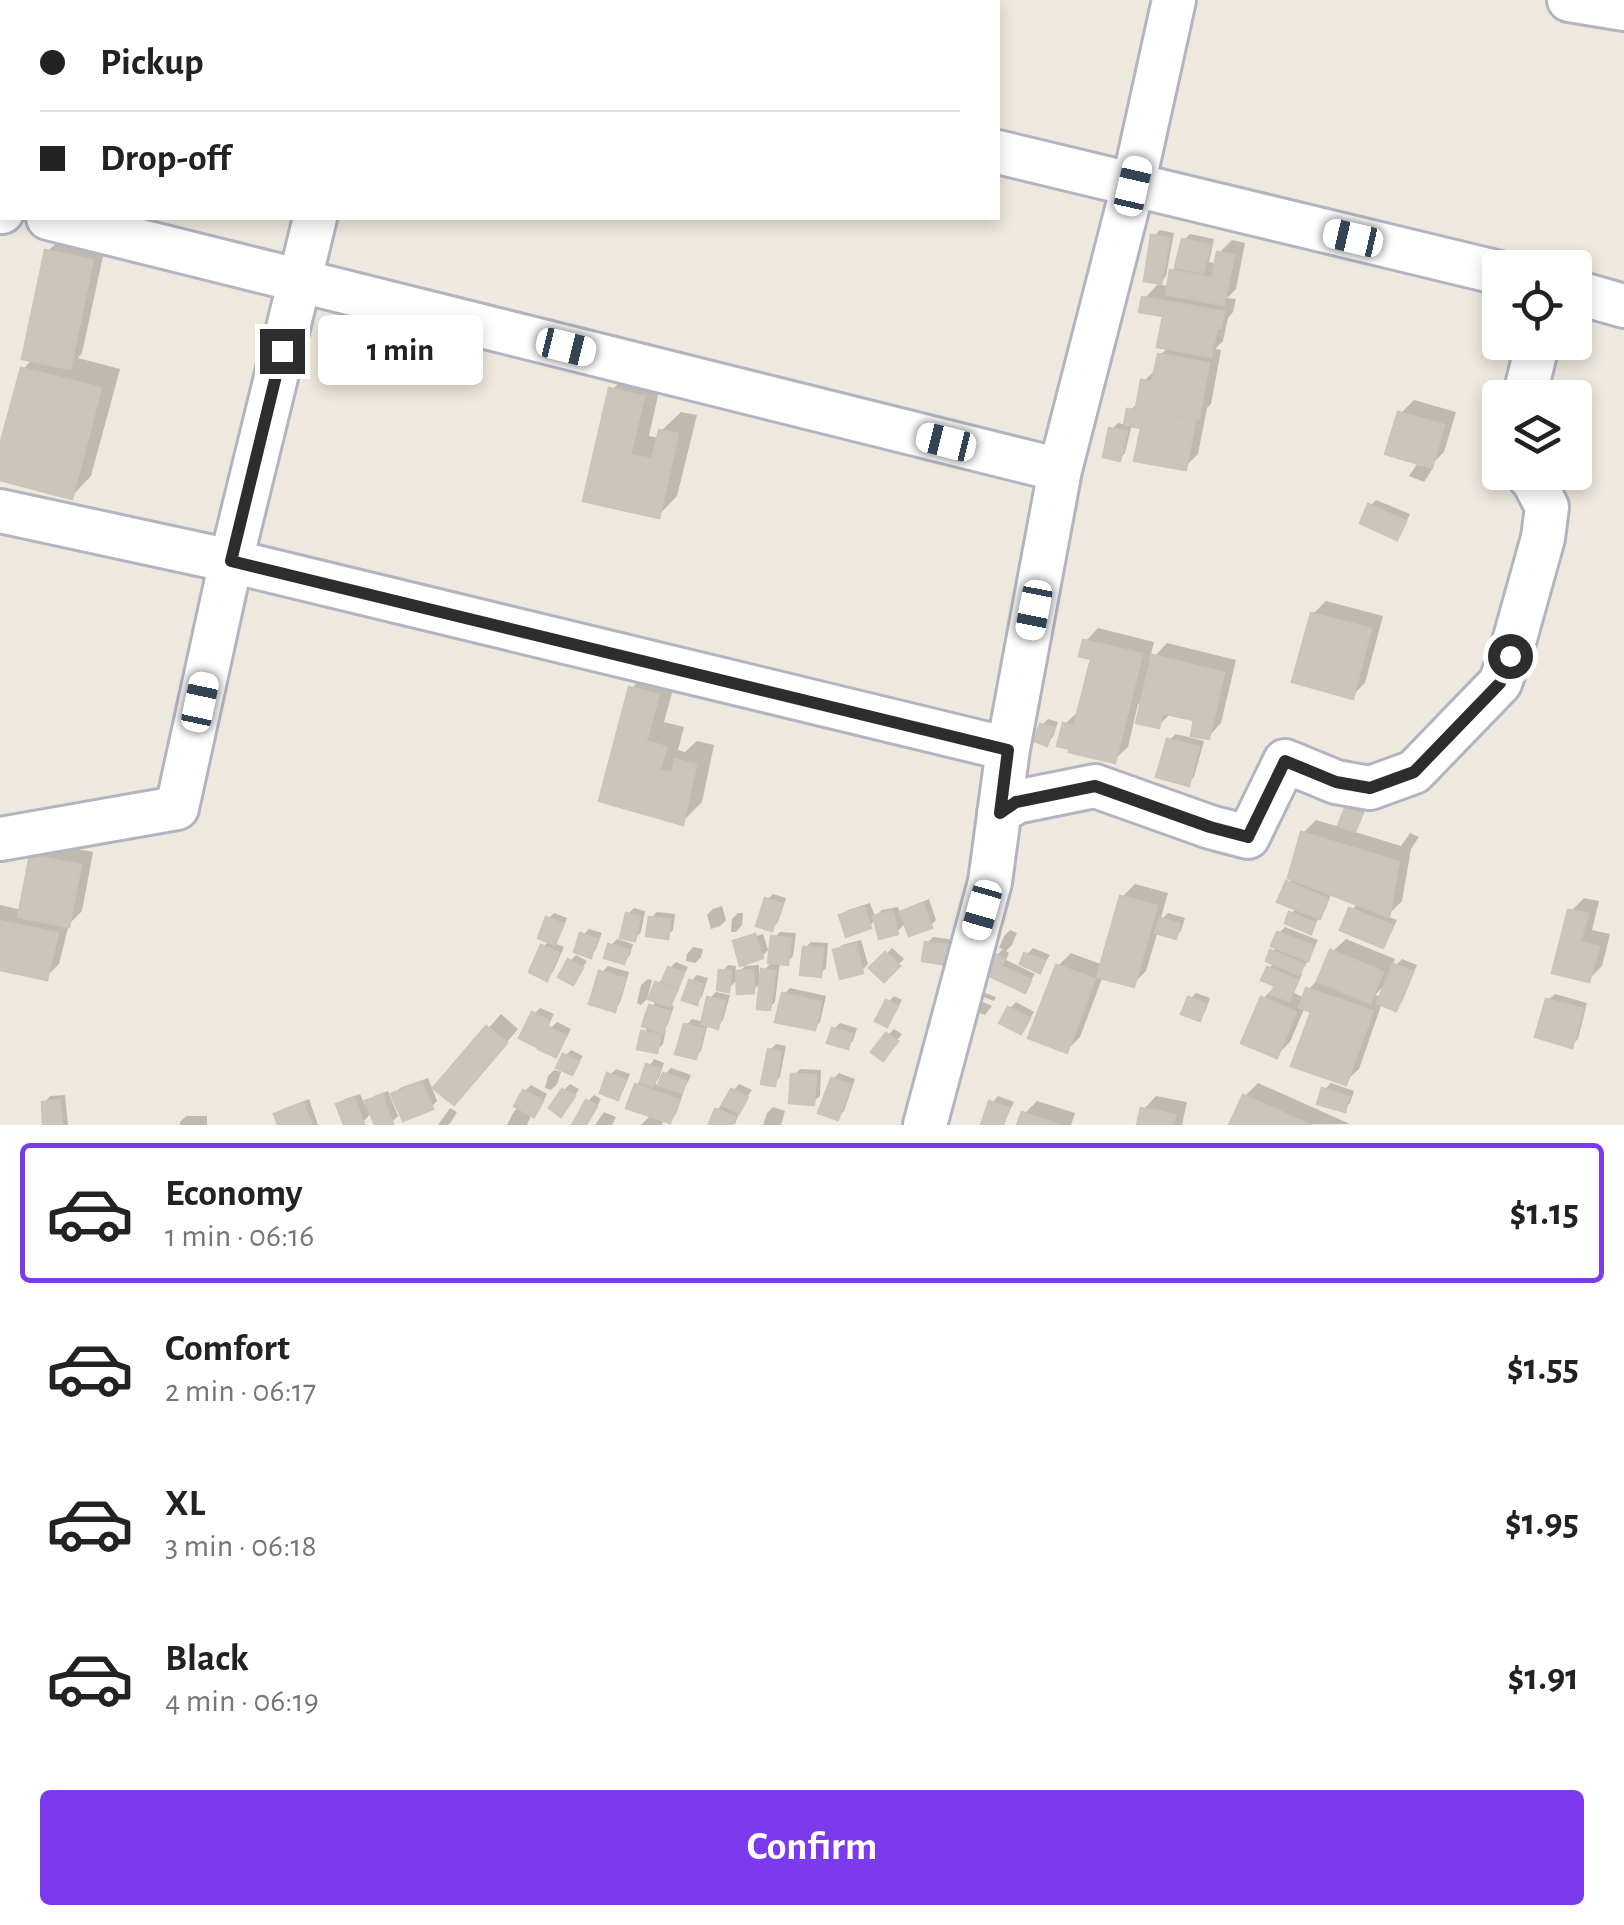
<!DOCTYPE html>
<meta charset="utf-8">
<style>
:root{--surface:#fff;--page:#f6f6f6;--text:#222;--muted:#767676;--line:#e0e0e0;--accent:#7c3aed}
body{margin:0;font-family:"Alegreya Sans",sans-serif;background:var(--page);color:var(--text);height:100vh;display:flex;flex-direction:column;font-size:38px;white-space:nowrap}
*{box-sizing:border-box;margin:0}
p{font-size:32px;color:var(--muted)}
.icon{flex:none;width:55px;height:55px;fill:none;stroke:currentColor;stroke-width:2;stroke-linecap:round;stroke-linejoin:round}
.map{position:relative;height:1125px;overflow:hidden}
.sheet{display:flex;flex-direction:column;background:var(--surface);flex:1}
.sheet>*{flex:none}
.guide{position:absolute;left:0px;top:0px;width:1000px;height:220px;box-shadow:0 5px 15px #0003;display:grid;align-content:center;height:220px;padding:0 40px;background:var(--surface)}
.fabs{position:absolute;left:1482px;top:250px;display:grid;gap:20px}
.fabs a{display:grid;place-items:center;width:110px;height:110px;border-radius:10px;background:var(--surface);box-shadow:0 5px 15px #0003;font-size:50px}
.end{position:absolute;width:45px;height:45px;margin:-22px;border:12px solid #2d2d2d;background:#fff;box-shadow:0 0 0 5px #fff}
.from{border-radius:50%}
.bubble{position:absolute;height:70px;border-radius:10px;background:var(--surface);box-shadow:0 5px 15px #0003;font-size:32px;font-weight:700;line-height:70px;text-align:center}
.car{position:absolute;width:30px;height:60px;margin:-30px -15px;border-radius:12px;box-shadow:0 0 8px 2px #0007;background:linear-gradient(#fff 24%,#345 0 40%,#fff 0 76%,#345 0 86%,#fff 0)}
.guide b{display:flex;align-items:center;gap:35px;height:95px;font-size:38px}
.guide b+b{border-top:2px solid var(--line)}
.guide i{width:25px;height:25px;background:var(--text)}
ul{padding:18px 0 0;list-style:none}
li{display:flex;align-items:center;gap:30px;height:140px;margin:0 20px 15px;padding:0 20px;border:5px solid transparent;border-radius:10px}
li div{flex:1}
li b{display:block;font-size:38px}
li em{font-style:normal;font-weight:700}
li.active{border-color:var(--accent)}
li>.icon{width:90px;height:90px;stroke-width:1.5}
.cta{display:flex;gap:20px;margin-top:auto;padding:20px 40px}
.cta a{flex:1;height:115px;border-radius:10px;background:var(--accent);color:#fff;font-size:40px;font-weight:700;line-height:115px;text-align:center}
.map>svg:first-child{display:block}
.shadow{fill:#0003;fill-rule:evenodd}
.building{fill:#cbc6bd;stroke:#cbc5b7;stroke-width:2.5}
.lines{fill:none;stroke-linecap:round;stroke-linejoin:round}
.minor-casing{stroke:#b2b5c1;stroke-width:48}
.minor{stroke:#fff;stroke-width:42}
.route{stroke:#2d2d2d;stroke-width:12}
</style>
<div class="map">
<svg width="1624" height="1125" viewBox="0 0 1624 1125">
<rect width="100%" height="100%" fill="#efe8de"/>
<!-- shadow -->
<path class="shadow" d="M196,0H243V2H196Z
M260,0H300V2H257Z
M2,65V179H0V68Z
M1160,230L1174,233L1166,276L1160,282L1154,236Z
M1190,234L1214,239L1209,262L1217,264L1219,253L1232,240L1245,243L1236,289L1227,298L1236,299L1233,312L1228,318L1223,341L1215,349L1221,350L1211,404L1207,408L1198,454L1185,467L1144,426L1132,424L1125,453L1119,459L1112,429L1118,423L1127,425L1130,411L1140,400L1144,381L1158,367L1160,355L1169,347L1166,314L1145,298L1158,284L1170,287L1172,271L1178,265L1184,240Z
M61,238L105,247L82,353L78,358L120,369L91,476L72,496L0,478V455L23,369L33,359L48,251Z
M631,370L662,377L649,436L659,438L661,431L681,412L697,415L677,496L658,516L586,499L612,390Z
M1414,400L1456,412L1444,452L1430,466L1433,468L1424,482L1409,476L1419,461L1401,413Z
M1376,500L1410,514L1402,531L1396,537L1370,506Z
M1326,601L1383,616L1365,683L1352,696L1313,614Z
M1098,628L1154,642L1149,662L1167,643L1236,660L1221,723L1208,737L1197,718L1171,713L1158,726L1143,705L1138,704L1128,747L1114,760L1065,724L1079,711L1094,657L1085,642Z
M651,668L677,675L664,722L684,727L678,750L685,752L697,741L714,745L702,802L682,822L602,799L632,688Z
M1048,719L1058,722L1053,737L1047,743L1042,725Z
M1176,734L1204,741L1194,777L1188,783L1169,740Z
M1354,803L1366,808L1360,823L1352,831L1401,846L1410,833L1419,837L1411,849L1402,901L1387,916L1397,920L1388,939L1382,945L1352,910L1359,902L1332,892L1325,910L1310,931L1291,914L1297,907L1288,883L1294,877L1303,833L1316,820L1340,827L1348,809Z
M46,843L93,852L82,911L69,924L59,964L46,977L0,967V905L22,910L33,856Z
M1135,884L1168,893L1160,921L1168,913L1185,918L1181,931L1175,937L1158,931L1146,971L1133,984L1103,976L1080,1037L1067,1050L1058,966L1071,953L1103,965L1122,897Z
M773,894L786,898L778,922L772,929L767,900Z
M1584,898L1599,901L1592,930L1610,934L1602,966L1588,980L1571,911Z
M929,899L936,920L930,926L906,922L897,932L876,919L870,926L842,916L848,910L870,903L875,917L882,910L898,907L901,915L909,907Z
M722,906L726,920L720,926L711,929L707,915L713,909Z
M634,908L645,911L641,932L635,938L628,914Z
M657,912L675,914L673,930L667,936L651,918Z
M554,913L567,918L560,936L554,943L564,947L553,972L547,978L543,947L550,940L548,919Z
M738,913H743L742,925L736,932H731L732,919Z
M1285,927L1318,940L1305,966L1299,972L1302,974L1294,993L1305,998L1308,990L1322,975L1332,952L1346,939L1395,959L1390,971L1402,959L1417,965L1402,1002L1396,1008L1382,1003L1359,1069L1345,1082L1314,1010L1305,1007L1290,1042L1277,1055L1263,999L1277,984L1269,968L1275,962L1272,952L1278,946L1279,933ZM1389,981L1382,997L1375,995Z
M589,929L602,933L596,949L590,955L583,935Z
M1010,930L1017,933L1012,945L1006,951L1009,953L1006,960L1035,974L1024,990L988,973L996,956L1003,949L999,948L1004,936Z
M780,932L796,933L793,956L787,962H780L775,1002L769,1008L764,970L771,963L774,938Z
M763,934L768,950L762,956L736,942L740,938V942Z
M933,937L955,940L953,957L927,943Z
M617,939L633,944L630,955L624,961L611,945Z
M861,940L868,964L862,970L836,951L842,945Z
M811,942L828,943L826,968L820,974L805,948Z
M693,947L703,949L701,957L695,963L686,961L687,954Z
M892,948L904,959L884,978L873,968Z
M1033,948L1050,955L1040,970L1027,954Z
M576,955L587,961L573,982L570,961Z
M676,962L688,967L679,983L681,984L675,998L669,1005L674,1006L668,1024L663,1029L666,1030L663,1044L657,1050L644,1032L650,1026L651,1007L658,1000V983L664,977L666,978L670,968Z
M728,965L736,966L735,976L745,966L759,965V982H761L753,991L739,978L728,989L722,971Z
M608,966L629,972L620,1003L614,1009L602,972Z
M697,975L708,978L702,996L696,1002L691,981Z
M648,979L652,980L647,999L641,1005L637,1003L641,985Z
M790,988L826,996L820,1022L814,1028L784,994Z
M716,992L730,995L723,1020L717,1026L708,1023L701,1051L695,1057L686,1025L692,1019L704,1022L710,998Z
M985,993L996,997L994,1001L981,996Z
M1196,993L1210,998L1205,1012L1199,1018L1190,999Z
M1555,994L1587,1003L1578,1039L1572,1045L1548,1000Z
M894,996L902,1000L892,1018L886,1024L888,1002Z
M978,1000L992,1006L985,1015L974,1011Z
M1016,1002L1034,1012L1021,1031L1010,1008Z
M540,1008L554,1014L544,1035L557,1022L571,1029L561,1048L555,1054L548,1033L536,1044L534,1014Z
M501,1014L518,1029L467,1089L437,1087Z
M840,1023L857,1028L853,1041L847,1047L834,1029Z
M894,1029L902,1034L888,1051V1035Z
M776,1044L786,1046L780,1077L774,1083L770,1050Z
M571,1050L583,1056L571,1072L565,1056Z
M654,1059L664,1063L659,1078L654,1083L660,1086L665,1074L671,1068L691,1075L687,1084L679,1092L683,1094L676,1114L669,1121L664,1119L662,1125H641L652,1114L637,1085Z
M616,1069L630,1074L623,1091L617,1097L610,1075Z
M800,1069L821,1070L820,1096L813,1102L794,1075Z
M554,1070L561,1072L557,1084L551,1090L545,1088L548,1076Z
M839,1073L855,1079L844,1111L838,1117L833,1079Z
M428,1078L437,1101L431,1107L394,1094L400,1088Z
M1258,1083L1350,1124L1232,1125L1245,1096Z
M1331,1083L1354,1091L1350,1103L1344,1109L1325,1089Z
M570,1084L579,1089L567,1108L564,1090Z
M739,1084L752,1090L738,1110L740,1111L735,1124L717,1125L712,1123L717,1110Z
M531,1085L547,1094L540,1108L534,1114L532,1113L527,1125H507L513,1113L519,1106L525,1091Z
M388,1091L398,1116L392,1122L377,1125L372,1112L363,1122L347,1125L339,1105L345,1099L360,1094L365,1105L374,1096Z
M65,1095L68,1125H46L44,1103L50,1096Z
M594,1095L601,1099L586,1125L588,1101Z
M998,1096L1014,1102L1003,1125H990L992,1103Z
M1156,1096L1187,1102L1182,1125H1140L1143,1110Z
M309,1099L318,1125H281L277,1115L283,1109Z
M1037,1101L1075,1113L1071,1125H1020L1024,1114Z
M773,1107L785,1111L781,1125H763L767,1113Z
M450,1108L457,1112L451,1122L448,1125H438Z
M604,1112L616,1117L612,1125H595Z
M186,1116H207V1125H180V1122Z"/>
<!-- building -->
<path class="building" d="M0,68H2V182L0,181Z
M1151,235L1169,238L1161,284L1144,281Z
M1182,239L1210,245L1203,273L1175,267Z
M45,250L93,260L70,369L22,359Z
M1217,252L1234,255L1224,305L1166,294L1170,270L1212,278Z
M1142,297L1224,312L1221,328L1217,327L1211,357L1157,347L1163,316L1139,312Z
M1158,354L1209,363L1199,419L1136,408L1141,380L1152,382Z
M21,368L101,388L72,499L0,480V445Z
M609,388L644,397L630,455L652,459L659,430L678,434L659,518L583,501Z
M1127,409L1195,421L1186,470L1134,461L1141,428L1124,425Z
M1398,412L1444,425L1432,468L1385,454Z
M1109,428L1127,432L1120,461L1103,457Z
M1368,504L1406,521L1397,540L1360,523Z
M1311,613L1371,629L1353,699L1292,682Z
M1083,640L1142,654L1115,763L1069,752L1070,749L1057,746L1063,723L1074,726L1091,659L1079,656Z
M1152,655L1224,673L1209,739L1191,736L1194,720L1162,713L1159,728L1136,723Z
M629,687L659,695L646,741L666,747L660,770L672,773L675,759L696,765L683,825L599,801Z
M1040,724L1054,728L1047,746L1034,741Z
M1167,739L1199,747L1189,786L1156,777Z
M1345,808L1362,814L1355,832L1338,826Z
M1301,832L1399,862L1389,917L1288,878Z
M30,855L81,865L69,927L18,917Z
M1286,881L1328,899L1320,919L1277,902Z
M1120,896L1157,906L1134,987L1097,977Z
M765,898L782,904L772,931L756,926Z
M923,903L932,928L909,936L900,912Z
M864,907L871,928L846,937L839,915Z
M1349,908L1393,926L1383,948L1340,930Z
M1568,910L1588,914L1580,942L1599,947L1589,982L1552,973Z
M893,911L898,934L879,939L873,916Z
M1289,912L1315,923L1311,934L1285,923Z
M626,913L640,917L635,941L620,938Z
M546,917L563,924L555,945L538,938Z
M649,917L670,919L668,939L646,936Z
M1160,918L1180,924L1176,939L1155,933Z
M0,921L58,933L47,980L0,970Z
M1277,932L1314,946L1308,961L1271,946Z
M580,933L597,939L591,958L574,952Z
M755,934L763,958L740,966L733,941Z
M771,936L791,938L788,965L768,963Z
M925,942L950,945L948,965L922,961Z
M608,944L629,950L624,964L604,958Z
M856,944L863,973L840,979L833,950Z
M541,945L559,953L547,981L529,972Z
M803,947L823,948L821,977L800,975Z
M1270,950L1304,964L1299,975L1266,961Z
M1330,950L1383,972L1370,1003L1317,981Z
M885,952L900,966L884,982L869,968Z
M1024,953L1045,961L1040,973L1020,964Z
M994,954L1005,959L1001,966L1031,980L1025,993L985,974Z
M568,959L583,968L573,985L558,977Z
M1393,964L1413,972L1396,1011L1377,1003Z
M1056,965L1095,979L1067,1053L1028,1038Z
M668,967L684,973L678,987L662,981Z
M1267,967L1298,980L1289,1001L1271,994L1275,986L1261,980Z
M761,969L775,971L770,1010L757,1009Z
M719,970L731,971L729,992L717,990Z
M753,970L754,993L737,994L736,971Z
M599,971L625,978L615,1012L589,1004Z
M689,980L703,984L697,1005L682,1000Z
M655,982L677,990L670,1007L648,999Z
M1306,988L1373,1011L1346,1085L1291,1066L1311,1012L1299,1007Z
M782,993L821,1002L815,1030L775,1022Z
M707,997L725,1001L718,1029L701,1024Z
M1188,997L1206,1004L1200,1021L1181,1014Z
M1261,997L1296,1012L1277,1058L1241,1043Z
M1546,999L1583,1009L1572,1048L1535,1037Z
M886,1000L898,1006L887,1027L875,1021Z
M649,1005L670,1012L663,1033L642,1026Z
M1008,1007L1030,1018L1021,1034L999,1023Z
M532,1012L549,1021L537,1047L519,1038Z
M684,1024L704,1029L696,1059L675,1054Z
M486,1026L507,1043L454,1105L433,1088Z
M549,1027L566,1036L556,1057L538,1049Z
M832,1028L852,1034L848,1049L827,1043Z
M641,1031L661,1035L657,1053L637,1049Z
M886,1033L898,1041L883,1061L871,1052Z
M768,1049L781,1052L775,1086L761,1084Z
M563,1054L579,1062L572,1075L556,1068Z
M646,1064L660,1069L653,1087L640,1082Z
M607,1073L625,1080L618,1100L600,1093Z
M663,1073L686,1081L682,1093L658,1085Z
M791,1074L816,1075L814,1105L789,1103Z
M831,1078L851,1085L838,1120L818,1113Z
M422,1082L433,1109L403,1121L391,1094Z
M635,1084L679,1100L670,1123L626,1108Z
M1322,1088L1349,1097L1345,1112L1317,1104Z
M562,1089L575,1096L561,1117L549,1108Z
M731,1089L748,1097L739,1113L722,1105Z
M523,1090L543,1101L534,1117L514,1106Z
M382,1095L393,1124L375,1125L365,1101Z
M1243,1095L1310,1125H1229Z
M354,1098L364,1124L344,1125L336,1104Z
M60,1100L62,1125H43L42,1102Z
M586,1100L597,1106L586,1125H572Z
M989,1101L1009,1108L1003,1125H981Z
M303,1103L312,1125H278L274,1114Z
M1141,1108L1175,1115L1173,1125H1137Z
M715,1109L736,1117L732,1125L709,1124Z
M1022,1112L1059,1125H1017Z"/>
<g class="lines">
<defs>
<path id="minor" d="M378,0L388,2
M1569,0L1624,9
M998,152L1500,273
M0,211L2,212
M48,218L1060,470
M1575,292L1624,306
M1524,398L1538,342
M0,511L231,561L1008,749
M999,813L1016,802L1095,786L1210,827L1248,837L1285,761L1336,782L1370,788L1414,772L1500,683L1510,656L1543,538L1547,507L1534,482L1525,472
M0,839L177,808L231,561L315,218
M925,1125L990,882L1008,749L1060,470L1133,186L1174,0"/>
</defs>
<!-- minor casing -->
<use href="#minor" class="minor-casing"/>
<!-- minor -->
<use href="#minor" class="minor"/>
</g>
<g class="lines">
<!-- route -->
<path class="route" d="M282,351L231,561L1008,750L1000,813L1016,802L1095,786L1210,827L1248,837L1285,761L1336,782L1370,788L1414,772L1500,683L1510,656"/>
</g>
</svg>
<div class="fabs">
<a><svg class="icon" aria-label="locate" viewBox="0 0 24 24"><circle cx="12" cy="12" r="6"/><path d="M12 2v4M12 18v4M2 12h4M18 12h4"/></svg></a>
<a><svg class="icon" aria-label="layers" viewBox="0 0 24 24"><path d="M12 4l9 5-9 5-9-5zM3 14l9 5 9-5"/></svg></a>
</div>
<i class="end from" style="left:1510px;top:656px"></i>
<i class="end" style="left:282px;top:351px"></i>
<div class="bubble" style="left:318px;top:315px;width:165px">1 min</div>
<i class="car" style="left:1133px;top:186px;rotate:13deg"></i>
<i class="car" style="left:1353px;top:238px;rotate:283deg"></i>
<i class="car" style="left:566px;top:347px;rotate:104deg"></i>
<i class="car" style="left:946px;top:442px;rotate:284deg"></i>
<i class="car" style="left:1034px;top:610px;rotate:191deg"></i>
<i class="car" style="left:200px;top:702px;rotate:12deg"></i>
<i class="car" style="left:982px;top:910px;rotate:196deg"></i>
<div class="guide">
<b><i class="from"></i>Pickup</b>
<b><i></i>Drop-off</b>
</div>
</div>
<section class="sheet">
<ul>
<li class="active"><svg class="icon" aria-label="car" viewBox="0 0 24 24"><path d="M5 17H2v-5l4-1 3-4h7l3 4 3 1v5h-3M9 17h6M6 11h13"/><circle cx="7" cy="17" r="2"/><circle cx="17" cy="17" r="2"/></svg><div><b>Economy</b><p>1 min · 06:16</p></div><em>$1.15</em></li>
<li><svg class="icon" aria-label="car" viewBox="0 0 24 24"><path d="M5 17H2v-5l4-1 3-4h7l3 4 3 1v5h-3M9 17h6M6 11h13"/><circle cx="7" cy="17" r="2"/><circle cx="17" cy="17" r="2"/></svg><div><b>Comfort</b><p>2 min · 06:17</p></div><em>$1.55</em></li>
<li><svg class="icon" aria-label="car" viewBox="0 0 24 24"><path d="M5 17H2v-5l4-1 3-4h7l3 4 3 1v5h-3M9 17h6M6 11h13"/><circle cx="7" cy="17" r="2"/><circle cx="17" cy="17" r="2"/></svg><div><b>XL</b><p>3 min · 06:18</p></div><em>$1.95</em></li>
<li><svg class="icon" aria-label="car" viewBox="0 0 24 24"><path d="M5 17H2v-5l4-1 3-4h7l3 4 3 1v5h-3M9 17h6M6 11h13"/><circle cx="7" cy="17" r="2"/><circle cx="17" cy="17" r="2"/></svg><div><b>Black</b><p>4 min · 06:19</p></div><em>$1.91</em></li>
</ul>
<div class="cta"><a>Confirm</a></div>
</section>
